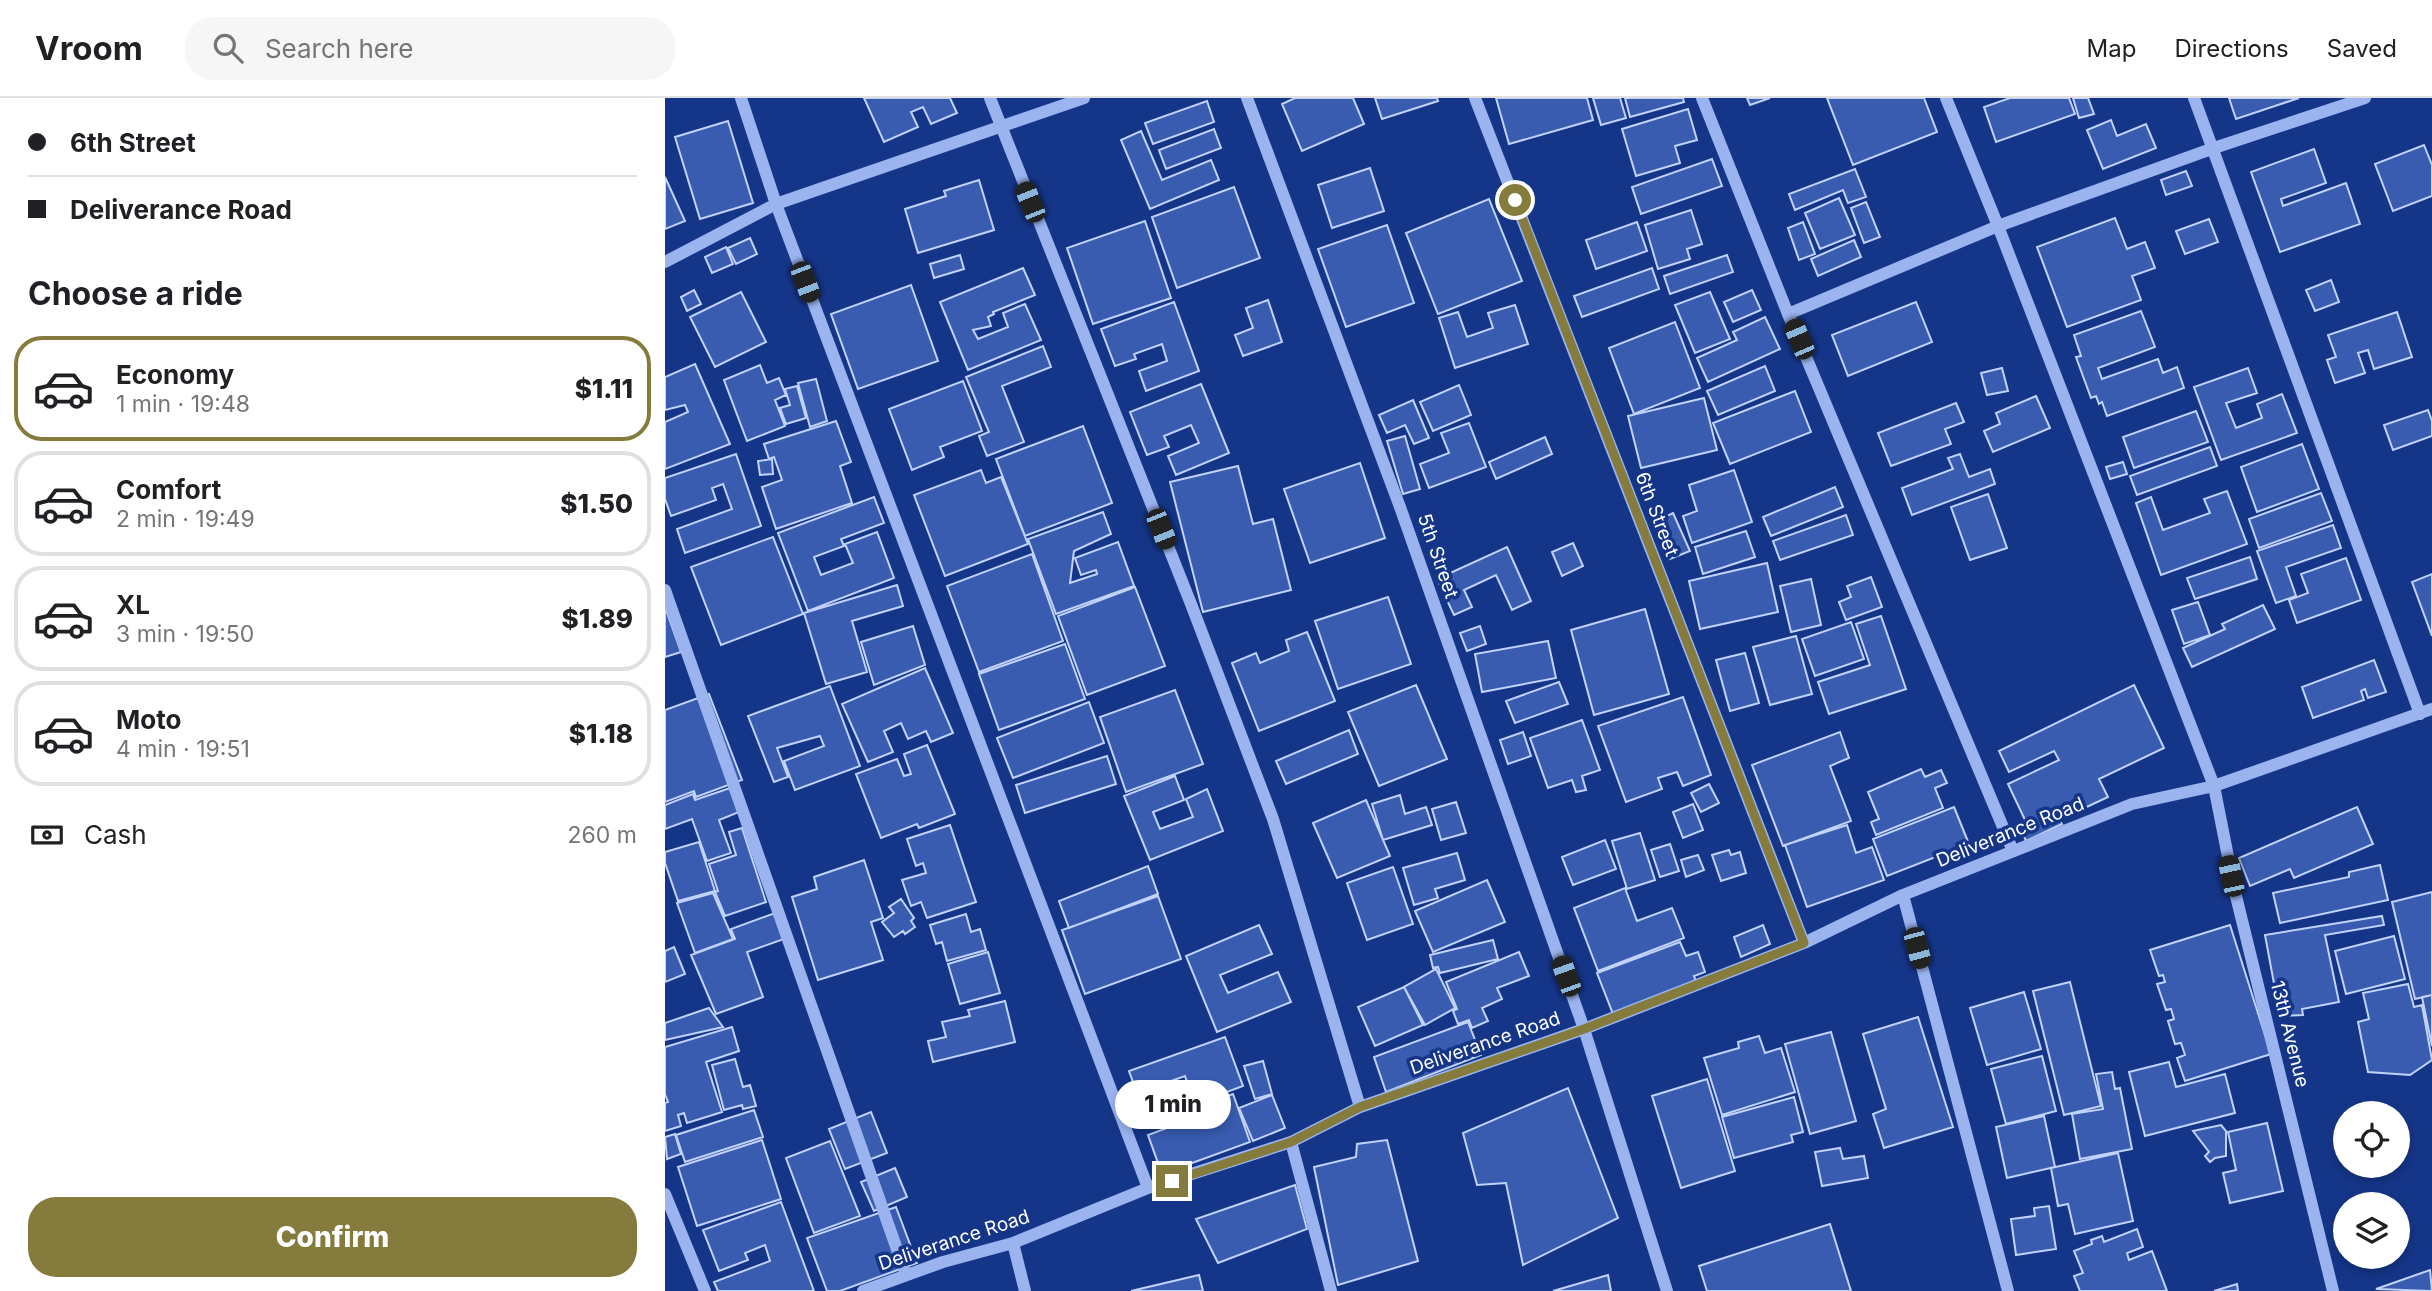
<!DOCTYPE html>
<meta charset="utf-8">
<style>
:root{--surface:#fff;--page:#f6f6f6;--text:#202124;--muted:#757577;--line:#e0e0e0;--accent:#847b3c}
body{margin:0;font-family:Inter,sans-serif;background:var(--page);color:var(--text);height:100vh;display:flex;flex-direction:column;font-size:26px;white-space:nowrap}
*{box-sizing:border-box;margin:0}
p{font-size:23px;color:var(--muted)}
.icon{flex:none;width:38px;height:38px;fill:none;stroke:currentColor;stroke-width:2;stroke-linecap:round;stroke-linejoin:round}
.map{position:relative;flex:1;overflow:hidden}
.sheet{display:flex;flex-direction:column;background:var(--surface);width:665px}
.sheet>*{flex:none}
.banner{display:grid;align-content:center;height:154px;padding:0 28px;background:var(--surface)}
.tools{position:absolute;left:1668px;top:1003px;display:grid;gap:14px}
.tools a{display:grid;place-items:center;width:77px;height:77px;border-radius:50%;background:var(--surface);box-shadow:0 4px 10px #0003;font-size:35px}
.end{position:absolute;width:32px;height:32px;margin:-16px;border:9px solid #847b3c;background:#fff;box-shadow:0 0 0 4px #fff}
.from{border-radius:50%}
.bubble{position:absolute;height:49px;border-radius:24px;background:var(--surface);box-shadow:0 4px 10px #0003;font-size:23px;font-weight:800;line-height:49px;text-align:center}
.car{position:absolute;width:21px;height:42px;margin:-21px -10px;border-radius:9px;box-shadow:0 0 5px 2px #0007;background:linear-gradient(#222 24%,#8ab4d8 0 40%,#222 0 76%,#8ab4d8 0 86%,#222 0)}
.banner b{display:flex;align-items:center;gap:24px;height:66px;font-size:26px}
.banner b+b{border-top:2px solid var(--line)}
.banner i{width:18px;height:18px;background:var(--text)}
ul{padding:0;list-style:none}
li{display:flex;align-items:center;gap:21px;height:105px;margin:0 14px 10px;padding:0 14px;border:4px solid var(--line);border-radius:28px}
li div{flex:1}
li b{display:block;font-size:26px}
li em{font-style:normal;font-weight:800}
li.on{border-color:var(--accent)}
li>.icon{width:63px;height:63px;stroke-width:1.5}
h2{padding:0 28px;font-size:32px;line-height:84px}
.pay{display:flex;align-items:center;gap:18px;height:77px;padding:0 28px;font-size:26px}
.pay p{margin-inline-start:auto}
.action{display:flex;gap:14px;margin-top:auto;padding:14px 28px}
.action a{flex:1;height:80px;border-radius:28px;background:var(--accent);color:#fff;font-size:28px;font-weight:800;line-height:80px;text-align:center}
header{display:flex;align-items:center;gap:42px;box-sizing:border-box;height:98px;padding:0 35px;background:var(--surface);border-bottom:2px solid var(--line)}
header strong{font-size:33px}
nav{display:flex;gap:38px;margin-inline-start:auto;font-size:24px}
.search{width:490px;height:63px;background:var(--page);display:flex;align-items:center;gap:18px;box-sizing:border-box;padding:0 24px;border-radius:28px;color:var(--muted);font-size:26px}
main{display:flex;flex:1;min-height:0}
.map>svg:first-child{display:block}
.building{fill:#395cb0;stroke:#c1d2fb;stroke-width:2}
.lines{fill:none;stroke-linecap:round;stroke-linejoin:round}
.minor{stroke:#9bb4ef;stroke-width:12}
.route{stroke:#847b3c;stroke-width:9}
.labels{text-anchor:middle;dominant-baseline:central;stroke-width:7;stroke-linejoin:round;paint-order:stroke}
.street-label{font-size:19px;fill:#fff;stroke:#153588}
</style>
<header>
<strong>Vroom</strong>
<div class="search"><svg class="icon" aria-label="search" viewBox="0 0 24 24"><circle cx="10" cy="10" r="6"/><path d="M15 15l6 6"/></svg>Search here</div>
<nav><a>Map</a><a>Directions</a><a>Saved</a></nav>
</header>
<main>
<section class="sheet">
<div class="banner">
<b><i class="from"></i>6th Street</b>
<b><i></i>Deliverance Road</b>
</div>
<h2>Choose a ride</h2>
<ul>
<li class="on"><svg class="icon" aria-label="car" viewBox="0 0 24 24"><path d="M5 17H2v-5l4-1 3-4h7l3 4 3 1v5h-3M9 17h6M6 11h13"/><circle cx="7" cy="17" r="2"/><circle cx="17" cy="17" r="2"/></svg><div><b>Economy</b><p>1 min · 19:48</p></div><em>$1.11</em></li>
<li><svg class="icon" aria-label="car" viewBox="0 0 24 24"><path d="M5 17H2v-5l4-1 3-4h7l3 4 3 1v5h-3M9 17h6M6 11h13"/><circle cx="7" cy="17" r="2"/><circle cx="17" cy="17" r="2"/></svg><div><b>Comfort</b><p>2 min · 19:49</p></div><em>$1.50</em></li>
<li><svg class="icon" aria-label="car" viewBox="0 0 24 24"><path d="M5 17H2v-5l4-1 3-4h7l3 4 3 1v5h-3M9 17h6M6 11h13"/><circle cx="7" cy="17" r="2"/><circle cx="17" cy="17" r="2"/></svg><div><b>XL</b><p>3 min · 19:50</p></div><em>$1.89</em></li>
<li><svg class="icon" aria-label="car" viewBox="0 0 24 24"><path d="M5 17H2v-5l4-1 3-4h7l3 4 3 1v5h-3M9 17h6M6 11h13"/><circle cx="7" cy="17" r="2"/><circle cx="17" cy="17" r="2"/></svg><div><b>Moto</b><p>4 min · 19:51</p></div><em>$1.18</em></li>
</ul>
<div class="pay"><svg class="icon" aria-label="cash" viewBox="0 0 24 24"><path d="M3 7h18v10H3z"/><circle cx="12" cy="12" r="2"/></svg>Cash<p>260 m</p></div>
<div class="action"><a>Confirm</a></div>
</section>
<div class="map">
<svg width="1767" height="1193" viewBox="0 0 1767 1193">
<rect width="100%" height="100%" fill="#153588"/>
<!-- building -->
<path class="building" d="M199,0H285L292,15L266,26L258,9L246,14L253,29L219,44Z
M630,0H688L699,26L637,53L617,6Z
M710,0H772L773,3L717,21Z
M831,0H922L928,22L844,46Z
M928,0H955L961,20L936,27Z
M960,0H1018L1019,4L965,19Z
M1082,0H1105L1085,7Z
M1162,0H1259L1272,34L1188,67Z
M1345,0H1404L1410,16L1331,44L1319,9Z
M1408,0H1423L1429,16L1414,20Z
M1564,0H1634L1571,21Z
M542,3L549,24L488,46L480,25Z
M1023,11L1032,42L1010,48L1015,65L971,78L957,31Z
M1446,22L1452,38L1481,26L1491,50L1438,71L1422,32Z
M63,23L88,105L35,121L10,39Z
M549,31L556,50L501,71L494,52Z
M476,33L497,82L546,62L554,82L485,111L456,42Z
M1759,47L1767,67V98L1728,113L1710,66Z
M1649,51L1661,85L1616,101L1618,108L1681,85L1695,126L1615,154L1586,74Z
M1047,61L1057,88L976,116L967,89Z
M705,70L719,113L667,130L653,87Z
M1190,71L1201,99L1183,105L1178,92L1130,112L1124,96Z
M1521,73L1527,88L1501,97L1496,82Z
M0,79L20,123L0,131Z
M314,82L329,132L253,155L240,111L281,98L279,93Z
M569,89L595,160L512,190L487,119Z
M1174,100L1190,137L1155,151L1140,115Z
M824,101L857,183L773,216L741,135Z
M1201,104L1215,139L1199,145L1186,110Z
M1026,112L1037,146L1022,151L1025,161L993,171L980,127Z
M1450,120L1462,151L1480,144L1490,170L1467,178L1476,202L1402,229L1372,149Z
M1544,121L1553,144L1520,156L1511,133Z
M480,123L506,200L428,226L402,150Z
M972,124L982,153L931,171L921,142Z
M1138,124L1150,156L1134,162L1123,130Z
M722,127L749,205L681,229L653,151Z
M85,140L92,156L71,166L63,150Z
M1189,142L1196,159L1153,178L1146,161Z
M61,149L68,166L47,175L40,159Z
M295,157L299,171L269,180L265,166Z
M1062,157L1068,174L1005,196L999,178Z
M358,170L370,197L328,214L329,216L323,219L326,228L308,232L313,241L343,229L338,215L360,206L376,242L303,272L275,204Z
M987,170L994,191L917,219L909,198Z
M1666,182L1674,204L1650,213L1641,192Z
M246,187L273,263L193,291L166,216Z
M29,192L36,206L22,213L16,199Z
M1087,192L1096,212L1068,224L1059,204Z
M76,194L101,244L50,269L25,219Z
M1045,194L1065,241L1030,255L1010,207Z
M603,202L617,244L578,258L570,237L588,230L581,210Z
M509,204L534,273L481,293L474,273L502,263L497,246L469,256L471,261L450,268L436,231Z
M1251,204L1267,244L1183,278L1167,237Z
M850,207L863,246L790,270L774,220L793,214L802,239L828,230L823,215Z
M1476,213L1490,249L1433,270L1437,281L1493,261L1498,275L1512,269L1519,290L1442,318L1437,304L1434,306L1431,298L1426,300L1411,259L1416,258L1409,237Z
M1732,214L1747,259L1709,271L1703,252L1693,255L1700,275L1670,285L1662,262L1671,259L1663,237Z
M1100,219L1115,251L1043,284L1032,260L1072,242L1068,234Z
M1010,224L1035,290L969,316L944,250Z
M378,248L386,269L337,288L359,344L322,358L314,338L324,334L301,279Z
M30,266L65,346L0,371V324L23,314L20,307L0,312V279Z
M95,267L102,285L114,280L121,297L110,302L120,328L82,343L59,282Z
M1100,268L1110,293L1053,317L1042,293Z
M1337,270L1343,293L1322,297L1316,275Z
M1583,270L1592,295L1561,305L1571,330L1597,320L1592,306L1617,296L1632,335L1556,362L1529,289Z
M151,281L162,323L145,329L133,285Z
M298,283L317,333L275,349L279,359L247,372L224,311Z
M536,286L564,355L511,377L503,358L534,345L526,327L499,338L504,349L482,357L465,314Z
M794,287L806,317L768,333L755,304Z
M132,288L141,320L121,326L115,310L125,307L120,291Z
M1130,293L1146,334L1065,366L1048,325Z
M1371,298L1385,330L1328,354L1319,333L1335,326L1331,315Z
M1039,300L1052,352L976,370L963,318Z
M748,302L764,340L749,346L740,327L722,335L714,317Z
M1291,305L1299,324L1280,331L1286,346L1226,368L1213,335Z
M1763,312L1767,323V338L1728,352L1719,327Z
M1531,313L1543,344L1469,370L1458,339Z
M171,323L186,364L175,368L187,405L111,431L97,389L117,382L109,359L104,361L99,346Z
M804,325L821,369L764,390L755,366L784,355L776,335Z
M418,328L447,405L360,438L331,361Z
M740,338L755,391L738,396L722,343Z
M880,339L887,356L831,381L824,364Z
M1637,346L1654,391L1592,414L1576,369Z
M1545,349L1552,368L1472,397L1465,378Z
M71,356L96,428L20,455L12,431L67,411L58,386L47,390L51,402L6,418L0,401V380Z
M1295,356L1304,379L1325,371L1330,386L1247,417L1237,390L1288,371L1283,360Z
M107,361L108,376L95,377L93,363Z
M1458,364L1462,376L1445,381L1441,369Z
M695,365L720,440L645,465L619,391Z
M573,368L588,426L608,421L626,492L538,514L505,384Z
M316,372L321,385L336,379L363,446L280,478L249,397Z
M1069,372L1087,424L1027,445L1018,418L1032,413L1024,387Z
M1170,389L1178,409L1106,438L1098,419Z
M1562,393L1582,446L1496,477L1471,405L1486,399L1498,432L1545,415L1539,401Z
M1656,395L1667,423L1594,450L1584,421Z
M1323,396L1342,450L1305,462L1286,409Z
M209,399L219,425L176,441L179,448L149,459L156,477L188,465L180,446L212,434L229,480L143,513L113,435Z
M438,414L446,436L409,453L405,485L432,476L431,472L416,477L410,460L453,444L469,488L391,516L363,441Z
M1008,415L1025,453L1005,461L989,424Z
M1181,417L1188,437L1115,462L1108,443Z
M1668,427L1676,450L1621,469L1631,498L1611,505L1592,453Z
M1081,433L1090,459L1038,476L1030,449Z
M108,439L138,516L56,547L26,469Z
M908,445L918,468L897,478L887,454Z
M842,449L866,503L847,512L831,477L799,492L807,509L789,517L772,481Z
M367,456L398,543L314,574L282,488Z
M1585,459L1592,481L1530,501L1522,480Z
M1681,460L1696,502L1632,525L1624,502L1643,495L1636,476Z
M1102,465L1113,514L1035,531L1024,483Z
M1767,476V538L1747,484Z
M1206,479L1217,509L1181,522L1174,504L1186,499L1182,488Z
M1146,481L1156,527L1126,534L1115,488Z
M232,487L238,508L187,523L202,574L161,586L139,515Z
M470,489L500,568L422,597L393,518Z
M723,499L746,566L673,591L650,523Z
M1533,504L1545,537L1519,546L1507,512Z
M1598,507L1610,531L1527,569L1518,550L1560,531L1557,526Z
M0,509L16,554L0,559Z
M980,511L1004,596L929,617L906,532Z
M1216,518L1241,591L1164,616L1153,584L1205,567L1191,526Z
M1186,524L1199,561L1150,578L1137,541Z
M248,528L260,567L209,587L196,544Z
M815,528L821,546L802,553L795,535Z
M642,534L670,603L594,633L567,565L591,555L595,565L624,553L621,542Z
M1131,538L1147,596L1105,607L1088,549Z
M883,543L891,580L817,594L810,556Z
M400,546L420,601L334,632L314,576Z
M1080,555L1094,605L1065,613L1051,562Z
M1709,562L1721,594L1703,600L1700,591L1696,593L1699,602L1648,620L1637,589Z
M260,570L288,635L266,644L261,633L243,641L236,625L219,633L228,654L203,664L177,606Z
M894,584L903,606L850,625L841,603Z
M751,587L782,661L714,688L683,614Z
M1469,587L1499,650L1434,681L1443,699L1394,722L1397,726L1361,743L1354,727L1361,724L1343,686L1394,662L1389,653L1344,674L1334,653Z
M165,588L195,668L130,692L119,663L159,648L155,638L112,650L123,679L109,684L83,618Z
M510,592L538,666L461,694L435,619Z
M44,596L77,682L31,699L29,693L0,704V612Z
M1018,599L1046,677L1018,688L1012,674L993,680L997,691L961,704L933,628Z
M424,604L439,645L348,680L332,640Z
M917,622L935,672L917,678L921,692L911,694L907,682L883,690L865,640Z
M684,632L693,656L621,686L611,663Z
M858,634L866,658L843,666L835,642Z
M1175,634L1184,660L1165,668L1186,723L1118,748L1087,667Z
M262,647L290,716L254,730L252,726L216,740L191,676L232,661L239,678L246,676L239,656Z
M442,658L451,686L360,715L351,687Z
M1256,671L1260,679L1276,672L1282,685L1270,690L1278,710L1211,737L1206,724L1214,721L1203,694Z
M510,678L519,702L488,714L495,731L528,719L521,701L542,691L558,733L485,762L459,698Z
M1044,686L1054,705L1036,714L1026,695Z
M65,690L74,714L54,722L66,755L42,763L27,721L0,731V707L28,696L30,702Z
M735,697L740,716L761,709L767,727L718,742L707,706Z
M701,702L725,758L672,780L648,725Z
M791,704L801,735L776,742L767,711Z
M1028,706L1038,732L1018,740L1008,714Z
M1289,709L1304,746L1222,778L1208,741Z
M1692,709L1708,746L1629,780L1625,771L1585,788L1574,760Z
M285,727L311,804L262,820L256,804L246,808L237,782L261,775L258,765L251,768L242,741Z
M1182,727L1191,755L1207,749L1219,782L1142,809L1120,747Z
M77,730L101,804L60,818L50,794L53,793L44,766L71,757L64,734Z
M975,735L990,782L962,791L947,743Z
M940,742L951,771L908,787L897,759Z
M34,744L50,793L13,803L0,765V754Z
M1005,746L1014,773L995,779L986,752Z
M1064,752L1066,757L1075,754L1081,775L1056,783L1047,757Z
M792,755L800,782L770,791L773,800L749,807L738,770Z
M1033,757L1039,772L1021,779L1016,762Z
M199,762L218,820L206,824L218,862L153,882L127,799L152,791L149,779Z
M1715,767L1723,802L1615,825L1608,795L1684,779V774Z
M483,768L493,796L404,830L394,803Z
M728,769L748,826L702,842L682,785Z
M822,782L840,824L768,854L750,813Z
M960,790L972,823L1007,810L1019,840L933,873L909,810Z
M1767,794V897L1750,901L1727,804Z
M48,795L68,841L30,855L12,805Z
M493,798L516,861L420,896L397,832Z
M236,801L249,820L246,823L250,829L240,836L238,833L229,839L217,824L229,815L224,809Z
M110,815L119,841L82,854L98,899L51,916L26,857L70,841L66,831Z
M301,816L306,834L315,831L321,852L282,863L277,844L271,846L265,827Z
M1717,818L1719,827L1660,837L1674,904L1637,911L1638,917L1615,918L1600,837Z
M594,827L607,856L555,877L563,895L613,874L626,904L552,934L521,858Z
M1098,827L1105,846L1076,859L1069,839Z
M1565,827L1606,956L1520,983L1512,960L1520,957L1516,945L1510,946L1503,923L1509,921L1506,911L1501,912L1492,886L1500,884L1498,877L1494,878L1485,852Z
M1729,838L1740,881L1681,896L1670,853Z
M828,842L833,861L775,875L773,869L768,870L765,857Z
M1015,844L1021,858L1033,854L1040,874L1029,878L1031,884L948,916L932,875Z
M9,849L20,876L0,884V853Z
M323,854L335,895L295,906L283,866Z
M854,854L864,878L832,890L837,901L817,910L823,923L807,930L804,922L793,926L788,913L792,911L781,884Z
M771,871L790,910L760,927L739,889Z
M1405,884L1436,1008L1399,1017L1368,893Z
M1743,886L1749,909L1757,907L1767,962L1745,977L1703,974L1693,924L1704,921L1698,895Z
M739,889L758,927L710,948L693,909Z
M1359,894L1376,951L1322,967L1305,910Z
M1767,897V948L1757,899Z
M340,903L350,944L268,964L263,943L281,939L277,924L305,918L303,912Z
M44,910L58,929L0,942V925Z
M1253,919L1288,1029L1219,1050L1208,1016L1221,1011L1198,936Z
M803,924L816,957L721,994L709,959Z
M67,929L74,953L41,964L57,1014L22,1025L19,1015L13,1017L16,1028L0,1033V1005L3,1004L0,996V949Z
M1166,934L1191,1023L1145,1036L1120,946Z
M1094,938L1100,955L1116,950L1130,994L1057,1017L1039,960L1074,950L1073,944Z
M560,939L578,988L551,998L554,1004L486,1028L476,1000L522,984L520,978L472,995L464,973Z
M1377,958L1391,1013L1341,1026L1326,971Z
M70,961L78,989L85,987L91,1008L78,1011L77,1007L59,1012L47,967Z
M598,963L607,996L590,1001L579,968Z
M1504,964L1511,989L1560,976L1570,1015L1480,1038L1464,974Z
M1447,974L1450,991L1455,990L1467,1051L1415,1061L1407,1016L1438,1011L1431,976Z
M1042,981L1070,1073L1016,1090L987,998Z
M903,990L953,1120L858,1167L841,1085L812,1087L798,1035Z
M568,996L585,1044L497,1076L483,1037L551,1012L549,1006L555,1004L554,1001Z
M607,997L620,1030L588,1043L574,1010Z
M1129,999L1138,1034L1126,1037L1128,1044L1069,1060L1057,1019Z
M89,1012L98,1039L20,1064L11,1037Z
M206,1014L222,1055L180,1071L164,1031Z
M1379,1018L1390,1069L1342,1080L1331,1029Z
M1602,1025L1618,1093L1565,1105L1558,1075L1571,1072L1563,1034Z
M1556,1027L1561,1033V1058L1550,1060L1545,1064L1540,1058L1544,1054L1528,1033Z
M10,1036L16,1056L2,1061L0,1039Z
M97,1042L116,1101L32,1128L13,1069Z
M722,1042L753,1163L673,1187L649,1069L691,1059L692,1046Z
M165,1043L195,1118L149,1135L121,1060Z
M1175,1050L1178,1061L1199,1058L1203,1080L1157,1088L1150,1054Z
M1453,1055L1468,1123L1410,1136L1403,1106L1393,1108L1386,1070Z
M230,1070L242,1099L209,1113L196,1084Z
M630,1087L642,1131L553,1165L531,1121Z
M116,1104L149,1193H53L49,1184L105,1163L100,1147L80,1155L83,1162L54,1173L38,1132Z
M1384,1108L1391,1151L1351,1157L1346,1121L1370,1118L1369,1110Z
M231,1109L252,1165L175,1193H162L142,1140Z
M1165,1126L1186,1193H1042L1034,1168Z
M1472,1131L1478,1149L1462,1155L1464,1162L1487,1153L1502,1193H1415L1409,1178L1418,1175L1409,1153L1427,1146L1426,1142L1437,1138L1439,1144Z
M1765,1172L1767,1193L1711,1191Z
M534,1177L538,1193H466Z
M943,1177L946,1193H888Z
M1572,1186L1573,1193H1549Z"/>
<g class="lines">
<!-- minor -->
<path class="minor" d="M76,0L111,106L483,1090
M325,0L526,506L608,721L695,1009
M582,0L735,409L919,931L1002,1193
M810,0L1139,845
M1037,0L1123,216L1348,753
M1281,0L1333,128L1549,688L1570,794L1668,1193
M1529,0L1755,616
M0,164L111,106L419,0
M1123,216L1333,128L1549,50L1700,0
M0,492L241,1177
M1238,797L1343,1193
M626,1044L666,1193
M0,1096L40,1193
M348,1145L360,1193
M198,1193L278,1164L348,1145L483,1090L626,1044L695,1009L919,931L1139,845L1238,797L1467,706L1549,688L1767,611"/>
</g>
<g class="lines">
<!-- route -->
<path class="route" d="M507,1083L626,1044L695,1009L919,931L1139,845L850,102"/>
</g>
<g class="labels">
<!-- street labels -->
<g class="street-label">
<text transform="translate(992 416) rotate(69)">6th Street</text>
<text transform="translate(773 458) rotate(71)">5th Street</text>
<text transform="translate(1345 734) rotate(-22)">Deliverance Road</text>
<text transform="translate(1625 936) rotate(76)">13th Avenue</text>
<text transform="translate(820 945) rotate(-19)">Deliverance Road</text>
<text transform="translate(289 1142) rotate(-18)">Deliverance Road</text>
</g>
</g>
</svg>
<div class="tools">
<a><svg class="icon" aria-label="locate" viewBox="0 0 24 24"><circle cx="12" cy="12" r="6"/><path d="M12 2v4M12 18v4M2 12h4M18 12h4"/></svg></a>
<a><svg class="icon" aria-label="layers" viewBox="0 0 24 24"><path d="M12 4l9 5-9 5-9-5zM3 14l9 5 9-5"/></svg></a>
</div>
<i class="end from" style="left:850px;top:102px"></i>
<i class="end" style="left:507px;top:1083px"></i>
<div class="bubble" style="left:450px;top:982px;width:116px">1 min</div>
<i class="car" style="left:365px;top:104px;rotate:338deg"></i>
<i class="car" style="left:140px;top:184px;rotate:159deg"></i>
<i class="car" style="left:1134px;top:241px;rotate:337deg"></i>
<i class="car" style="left:496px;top:431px;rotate:158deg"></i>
<i class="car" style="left:1566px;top:778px;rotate:348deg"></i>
<i class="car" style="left:1252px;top:850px;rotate:165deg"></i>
<i class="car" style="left:901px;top:878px;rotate:340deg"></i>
</div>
</main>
